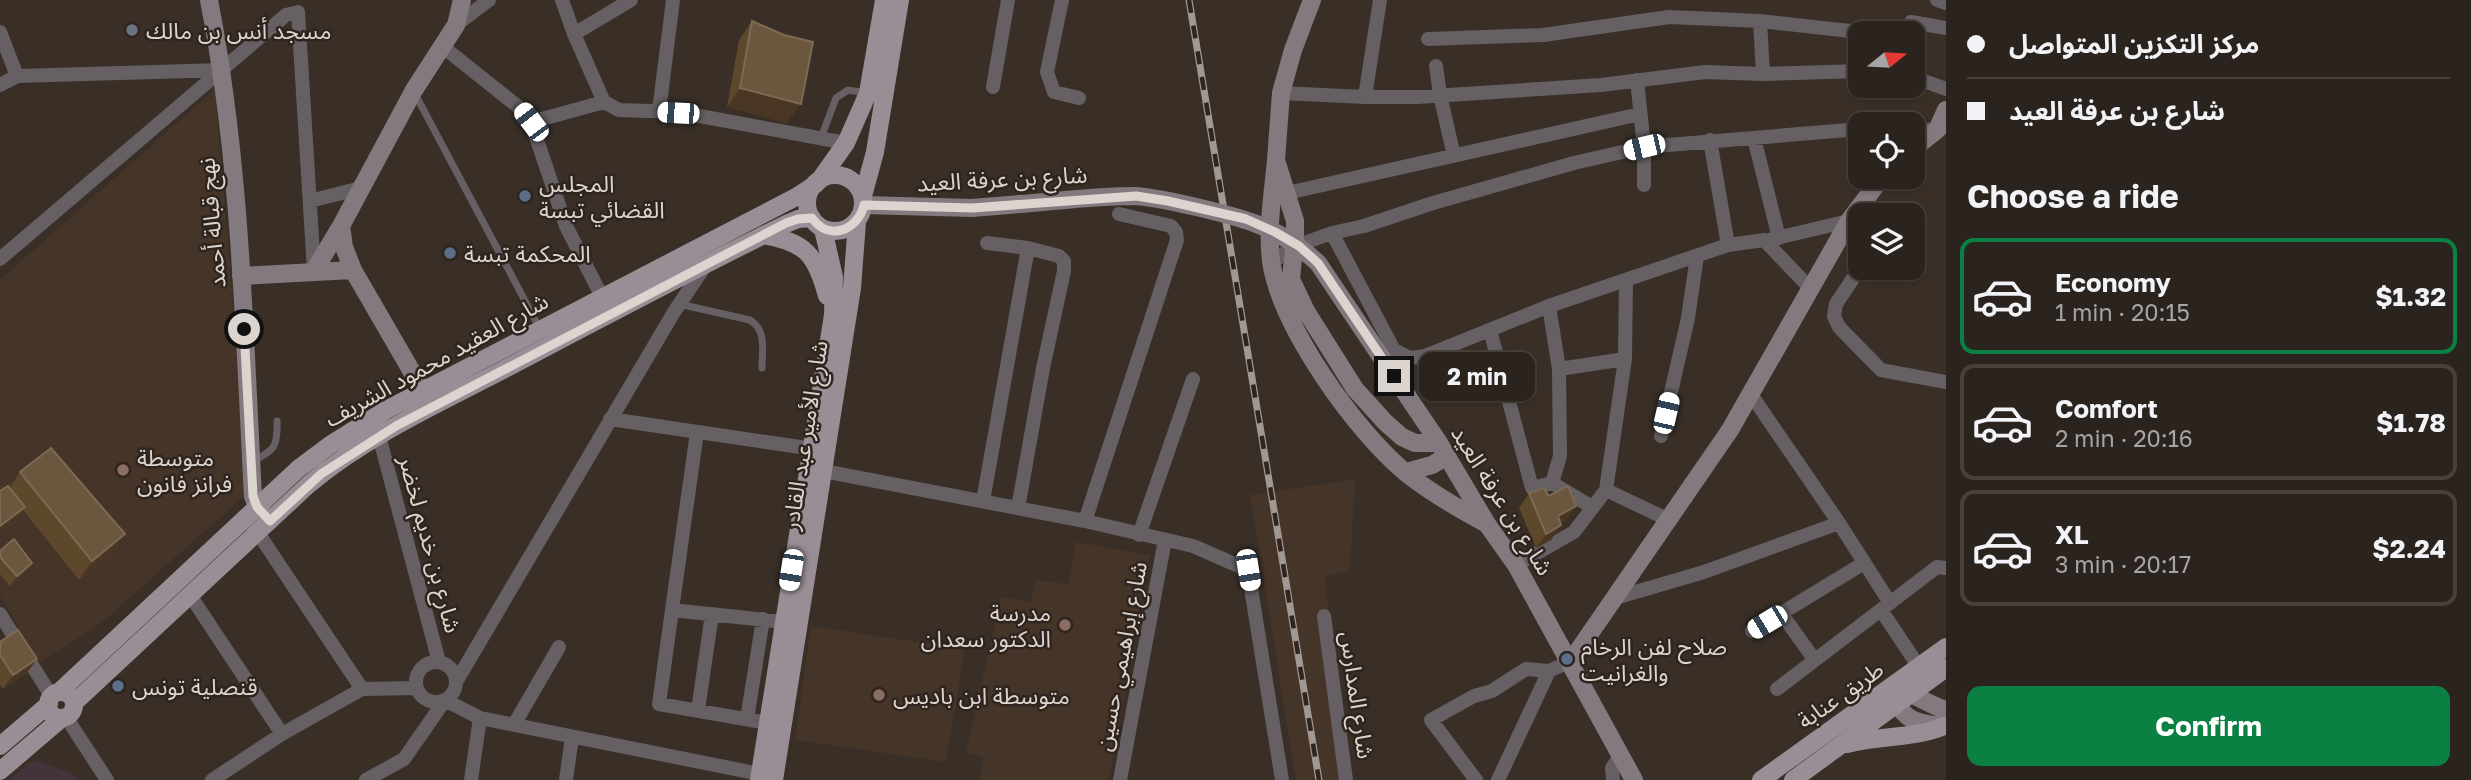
<!DOCTYPE html>
<meta charset="utf-8">
<style>
:root{--surface:#2b231d;--page:#372f2a;--text:#f1f3f6;--muted:#a6a4a4;--line:#47403b;--accent:#0b8043}
body{margin:0;font-family:"Golos Text","Noto Sans Arabic",sans-serif;background:var(--page);color:var(--text);height:100vh;display:flex;flex-direction:column;font-size:26px;white-space:nowrap}
*{box-sizing:border-box;margin:0}
p{font-size:23px;color:var(--muted)}
.icon{flex:none;width:38px;height:38px;fill:none;stroke:currentColor;stroke-width:2;stroke-linecap:round;stroke-linejoin:round}
.map{position:relative;flex:1;overflow:hidden}
.sheet{display:flex;flex-direction:column;background:var(--surface);width:525px}
.sheet>*{flex:none}
.banner{display:grid;align-content:center;height:154px;padding:0 21px;background:var(--surface)}
.needle{width:46px;rotate:72deg}
.fabs{position:absolute;left:1848px;top:21px;display:grid;gap:14px}
.fabs a{display:grid;place-items:center;width:77px;height:77px;border-radius:14px;background:var(--surface);box-shadow:0 2px 5px #0004,0 0 0 2px var(--line);font-size:35px}
.end{position:absolute;width:32px;height:32px;margin:-16px;border:9px solid #dbd4cf;background:#111;box-shadow:0 0 0 4px #111}
.from{border-radius:50%}
.bubble{position:absolute;height:49px;border-radius:14px;background:var(--surface);box-shadow:0 2px 5px #0004,0 0 0 2px var(--line);font-size:23px;font-weight:700;line-height:49px;text-align:center}
.car{position:absolute;width:21px;height:42px;margin:-21px -10px;border-radius:9px;box-shadow:0 0 5px 2px #0007;background:linear-gradient(#fff 24%,#345 0 40%,#fff 0 76%,#345 0 86%,#fff 0)}
.banner b{display:flex;align-items:center;gap:24px;height:66px;font-size:26px}
.banner b+b{border-top:2px solid var(--line)}
.banner i{width:18px;height:18px;background:var(--text)}
ul{padding:0;list-style:none}
li{display:flex;align-items:center;gap:21px;height:116px;margin:0 14px 10px;padding:0 7px;border:4px solid var(--line);border-radius:14px}
li div{flex:1}
li b{display:block;font-size:26px}
li em{font-style:normal;font-weight:700}
li.on{border-color:var(--accent)}
li>.icon{width:63px;height:63px;stroke-width:1.5}
h2{padding:0 21px;font-size:32px;line-height:84px}
.action{display:flex;gap:14px;margin-top:auto;padding:14px 21px}
.action a{flex:1;height:80px;border-radius:14px;background:var(--accent);color:#fff;font-size:28px;font-weight:700;line-height:80px;text-align:center}
main{display:flex;flex:1;min-height:0}
.map>svg:first-child{display:block}
.built{fill:#453529}
.medical{fill:#45333c}
.lines{fill:none;stroke-linecap:round;stroke-linejoin:round}
.lane{stroke:#666064;stroke-width:7}
.street{stroke:#666064;stroke-width:14}
.secondary{stroke:#837a80;stroke-width:18}
.primary{stroke:#998e95;stroke-width:18}
.rail-casing{stroke:#a09891;stroke-width:7}
.rail{stroke:#2f251e;stroke-width:4.5;stroke-dasharray:13;stroke-linecap:butt}
.secondary-bridge{stroke:#837a80;stroke-width:18}
.wall{fill:#5d482c}
.shaded-wall{fill:#493723}
.building{fill:#6b573e;stroke:#7c6a54;stroke-width:2}
.route{stroke:#dbd4cf;stroke-width:9}
.worship-dot{fill:#6b7280;stroke:#2f251e;stroke-width:2.5}
.service-dot{fill:#5c6f8a;stroke:#2f251e;stroke-width:2.5}
.education-dot{fill:#8d6e63;stroke:#2f251e;stroke-width:2.5}
.labels{text-anchor:middle;dominant-baseline:central;stroke-width:5;stroke-linejoin:round;paint-order:stroke}
.poi-label{font-size:23px;fill:#dbd4cf;stroke:#2f251e;text-anchor:start}
.street-label{font-size:23px;fill:#dbd4cf;stroke:#2f251e}
</style>
<main>
<div class="map">
<svg width="1946" height="780" viewBox="0 0 1946 780">
<rect width="100%" height="100%" fill="#392f27"/>
<!-- built -->
<path class="built" d="M215,89L249,492L100,624L40,663L0,596V280Z
M1355,479L1350,570L1325,577L1346,780H1296L1250,495Z
M1076,542L1150,555L1109,780H980L983,757L966,753L1001,597L1031,602L1035,580L1068,584Z
M811,626L965,649L946,762L795,740Z"/>
<!-- medical -->
<path class="medical" d="M33,760L72,773L79,780H9Z"/>
<g class="lines">
<!-- lane -->
<path class="lane" d="M414,92L540,329
M821,138L836,98L848,90L867,93
M679,304L750,320C767,331 762,349 762,368
M252,462C274,450 278,448 277,421"/>
<!-- street -->
<path class="street" d="M562,0L574,34L604,102L619,110L678,112L846,143
M1062,0L1047,72L1054,92L1079,98
M1937,0L1946,3
M1760,21L1763,74
M1911,22L1946,28
M456,25L489,0
M0,32L17,76
M574,34L631,0
M1428,39L1543,35L1669,17L1760,21L1868,33
M442,46L521,109L531,122L566,226L602,297
M1436,66L1440,95L1454,156
M1913,77L1946,89
M1637,80L1644,147V185
M0,85L17,76L223,70
M993,87L1008,0
M1281,93L1365,97H1417L1601,85L1705,72L1763,74L1860,71
M1365,97L1380,0
M659,111L673,0
M531,122L604,102
M1913,131L1941,129
M1754,138L1779,238
M1710,140L1728,245
M1287,193L1640,114
M310,201L361,188
M1332,233L1394,350L1410,358L1425,356L1549,306L1728,245L1764,240L1810,288
M1772,239L1849,221
M0,259L286,15L298,12L314,271
M1271,263L1293,247L1332,233L1364,226L1433,203L1574,163L1644,147L1860,129
M1860,268L1836,304L1834,316L1839,327L1881,370L1946,382
M1490,330L1532,488L1552,483L1560,456L1559,369L1549,306
M1559,369L1625,359
M1750,393L1839,523L1890,603
M610,419L820,450
M697,432L672,610L784,622
M379,436L439,662
M1661,436L1688,318L1697,256
M813,469L1085,521L1193,546L1248,570L1282,780
M1552,483L1592,507
M1606,490L1669,520
M983,501L1028,248L987,243
M1018,508L1043,368L1064,271V261L1059,256L1028,248
M1085,521L1177,240L1176,232L1171,226L1119,214
M252,524L362,689
M1139,535L1193,379
M1516,565L1574,532L1606,490L1625,359L1626,280
M190,595L282,734
M1615,598L1704,572L1839,523
M672,610L659,704L768,723
M1881,610L1919,667
M1781,613L1814,659
M0,614L52,697
M1324,616L1346,780
M1752,631L1864,563
M416 682a20 20 0 1 1 40 0a20 20 0 1 1-40 0Z
M456,682L674,312L705,266
M1777,689L1937,567L1946,568
M698,710L712,614
M66,717L107,780
M747,719L763,619
M515,723L559,647
M212,780L282,734L362,689L417,688
M366,780L404,759L445,700L480,718L760,774
M471,780L480,718
M566,780L572,737
M1120,780L1165,540
M1476,780L1431,720L1474,696L1492,691L1526,669L1549,671
M1498,780L1549,671L1571,661
M1613,780L1612,768L1621,755"/>
<!-- secondary -->
<path class="secondary" d="M209,0C241,163 244,331 253,496L257,507L267,518
M1913,149L1937,130L1946,110
M1276,160L1281,93L1293,50L1312,0
M864,205L972,208L1020,204
M341,226L344,247L353,270
M314,271L341,226L414,90L456,25L462,0
M241,276L353,270L423,391
M1406,472L1432,465L1447,456
M1487,524C1459,509 1431,493 1406,473C1356,432 1280,326 1271,261C1267,227 1273,193 1276,160L1295,221V238L1291,279L1306,311L1355,389L1385,422L1402,437L1415,443H1439L1487,524L1516,565L1634,780
M1571,661L1730,430L1849,221L1882,177
M1946,710C1927,704 1912,692 1893,687C1898,720 1916,724 1946,726"/>
<!-- primary -->
<path class="primary" d="M807 203a28 28 0 1 1 56 0a28 28 0 1 1-56 0Z
M819,181L846,143L868,93L884,0
M863,196L875,152L900,0
M763,235C806,242 816,255 827,296
M59,692L298,469L330,445L386,410L796,197L816,184
M48 705a13 13 0 1 1 26 0a13 13 0 1 1-26 0Z
M74,703L308,485C365,437 435,405 501,371C596,321 690,271 786,224L798,219L812,218
M1847,744C1879,735 1914,739 1944,726
M0,746L49,704
M0,771L62,718
M759,780L833,315L834,277L823,229
M774,780L852,288L857,222
M1761,780L1946,647
M1793,780L1946,668"/>
<defs>
<path id="rail" d="M1189,0L1319,780"/>
</defs>
<!-- rail casing -->
<use href="#rail" class="rail-casing"/>
<!-- rail -->
<use href="#rail" class="rail"/>
<!-- secondary-bridge -->
<path class="secondary-bridge" d="M1020,204C1058,201 1096,196 1134,196C1153,197 1173,202 1192,206C1244,218 1278,226 1318,263L1439,443"/>
</g>
<!-- wall -->
<path class="wall" d="M752,21L787,123L727,107L739,40Z
M20,472L125,534L112,553L79,580L23,510L15,522L0,533V491L10,487Z
M1529,493L1566,521L1560,524L1551,540L1536,548L1519,508Z
M0,551L25,572L10,586L0,574Z
M0,642L27,673L3,689L0,685Z"/>
<!-- shaded-wall -->
<path class="shaded-wall" d="M740,88L801,104L787,123L727,107Z
M1576,506L1566,521L1548,530L1558,516Z
M25,507L15,522L0,533V526Z
M1561,525L1551,540L1536,548L1546,534Z
M125,534L112,553L79,580L92,561Z
M32,563L25,572L10,586L17,576Z
M37,659L27,673L3,689L13,675Z"/>
<!-- building -->
<path class="building" d="M752,21L784,35L813,42L801,104L740,88Z
M51,448L125,534L92,561L20,472Z
M8,486L25,507L0,526V491Z
M1568,486L1576,506L1558,516L1561,525L1546,534L1529,493L1544,488L1549,496Z
M14,539L32,563L17,576L0,557V551Z
M18,630L37,659L13,675L0,655V642Z"/>
<g class="lines">
<!-- route -->
<path class="route" d="M244,329L253,496L257,507L270,521L321,474L396,426L786,223L798,219L812,218C829,242 858,230 864,205L972,208L1136,196L1168,201L1246,219L1275,232L1299,246L1318,263L1394,376"/>
</g>
<!-- markers -->
<circle class="worship-dot" cx="132" cy="30" r="7"/>
<g class="service-dot">
<circle cx="525" cy="196" r="7"/>
<circle cx="450" cy="253" r="7"/>
<circle cx="1567" cy="659" r="7"/>
<circle cx="118" cy="686" r="7"/>
</g>
<g class="education-dot">
<circle cx="123" cy="470" r="7"/>
<circle cx="1065" cy="625" r="7"/>
<circle cx="879" cy="695" r="7"/>
</g>
<g class="labels">
<!-- poi labels -->
<g class="poi-label">
<text x="146" y="30">مسجد أنس بن مالك</text>
<text x="539" y="183">المجلس<tspan x="539" dy="26">القضائي تبسة</tspan></text>
<text x="464" y="253">المحكمة تبسة</text>
<text x="137" y="457">متوسطة<tspan x="137" dy="26">فرانز فانون</tspan></text>
<text x="1051" y="612" text-anchor="end">مدرسة<tspan x="1051" dy="26">الدكتور سعدان</tspan></text>
<text x="1581" y="646">صلاح لفن الرخام<tspan x="1581" dy="26">والغرانيت</tspan></text>
<text x="132" y="686">قنصلية تونس</text>
<text x="893" y="695">متوسطة ابن باديس</text>
</g>
<!-- street labels -->
<g class="street-label">
<text transform="translate(1002 178) rotate(-3)">شارع بن عرفة العيد</text>
<text transform="translate(211 223) rotate(-95)">نهج قبالة أحمد</text>
<text transform="translate(436 359) rotate(-29)">شارع العقيد محمود الشريف</text>
<text transform="translate(804 435) rotate(-81)">شارع الأمير عبد القادر</text>
<text transform="translate(1503 500) rotate(58)">شارع بن عرفة العيد</text>
<text transform="translate(431 544) rotate(75)">شارع بن خديم لخضر</text>
<text transform="translate(1120 656) rotate(-79)">شارع إبراهيمي حسين</text>
<text transform="translate(1840 694) rotate(-35)">طريق عنابة</text>
<text transform="translate(1358 695) rotate(82)">شارع المدارس</text>
</g>
</g>
</svg>
<div class="fabs">
<a><svg class="needle" viewBox="-14 -14 28 28"><path d="M0-13l5 13h-10z" fill="#e53935"/><path d="M0 13l5-13h-10z" fill="#a6a4a4"/></svg></a>
<a><svg class="icon" aria-label="locate" viewBox="0 0 24 24"><circle cx="12" cy="12" r="6"/><path d="M12 2v4M12 18v4M2 12h4M18 12h4"/></svg></a>
<a><svg class="icon" aria-label="layers" viewBox="0 0 24 24"><path d="M12 4l9 5-9 5-9-5zM3 14l9 5 9-5"/></svg></a>
</div>
<i class="end from" style="left:244px;top:329px"></i>
<i class="end" style="left:1394px;top:376px"></i>
<div class="bubble" style="left:1419px;top:352px;width:116px">2 min</div>
<i class="car" style="left:678px;top:113px;rotate:273deg"></i>
<i class="car" style="left:531px;top:122px;rotate:323deg"></i>
<i class="car" style="left:1644px;top:147px;rotate:257deg"></i>
<i class="car" style="left:1666px;top:413px;rotate:13deg"></i>
<i class="car" style="left:791px;top:570px;rotate:189deg"></i>
<i class="car" style="left:1248px;top:570px;rotate:171deg"></i>
<i class="car" style="left:1767px;top:622px;rotate:239deg"></i>
</div>
<section class="sheet">
<div class="banner">
<b><i class="from"></i>مركز التكزين المتواصل</b>
<b><i></i>شارع بن عرفة العيد</b>
</div>
<h2>Choose a ride</h2>
<ul>
<li class="on"><svg class="icon" aria-label="car" viewBox="0 0 24 24"><path d="M5 17H2v-5l4-1 3-4h7l3 4 3 1v5h-3M9 17h6M6 11h13"/><circle cx="7" cy="17" r="2"/><circle cx="17" cy="17" r="2"/></svg><div><b>Economy</b><p>1 min · 20:15</p></div><em>$1.32</em></li>
<li><svg class="icon" aria-label="car" viewBox="0 0 24 24"><path d="M5 17H2v-5l4-1 3-4h7l3 4 3 1v5h-3M9 17h6M6 11h13"/><circle cx="7" cy="17" r="2"/><circle cx="17" cy="17" r="2"/></svg><div><b>Comfort</b><p>2 min · 20:16</p></div><em>$1.78</em></li>
<li><svg class="icon" aria-label="car" viewBox="0 0 24 24"><path d="M5 17H2v-5l4-1 3-4h7l3 4 3 1v5h-3M9 17h6M6 11h13"/><circle cx="7" cy="17" r="2"/><circle cx="17" cy="17" r="2"/></svg><div><b>XL</b><p>3 min · 20:17</p></div><em>$2.24</em></li>
</ul>
<div class="action"><a>Confirm</a></div>
</section>
</main>
